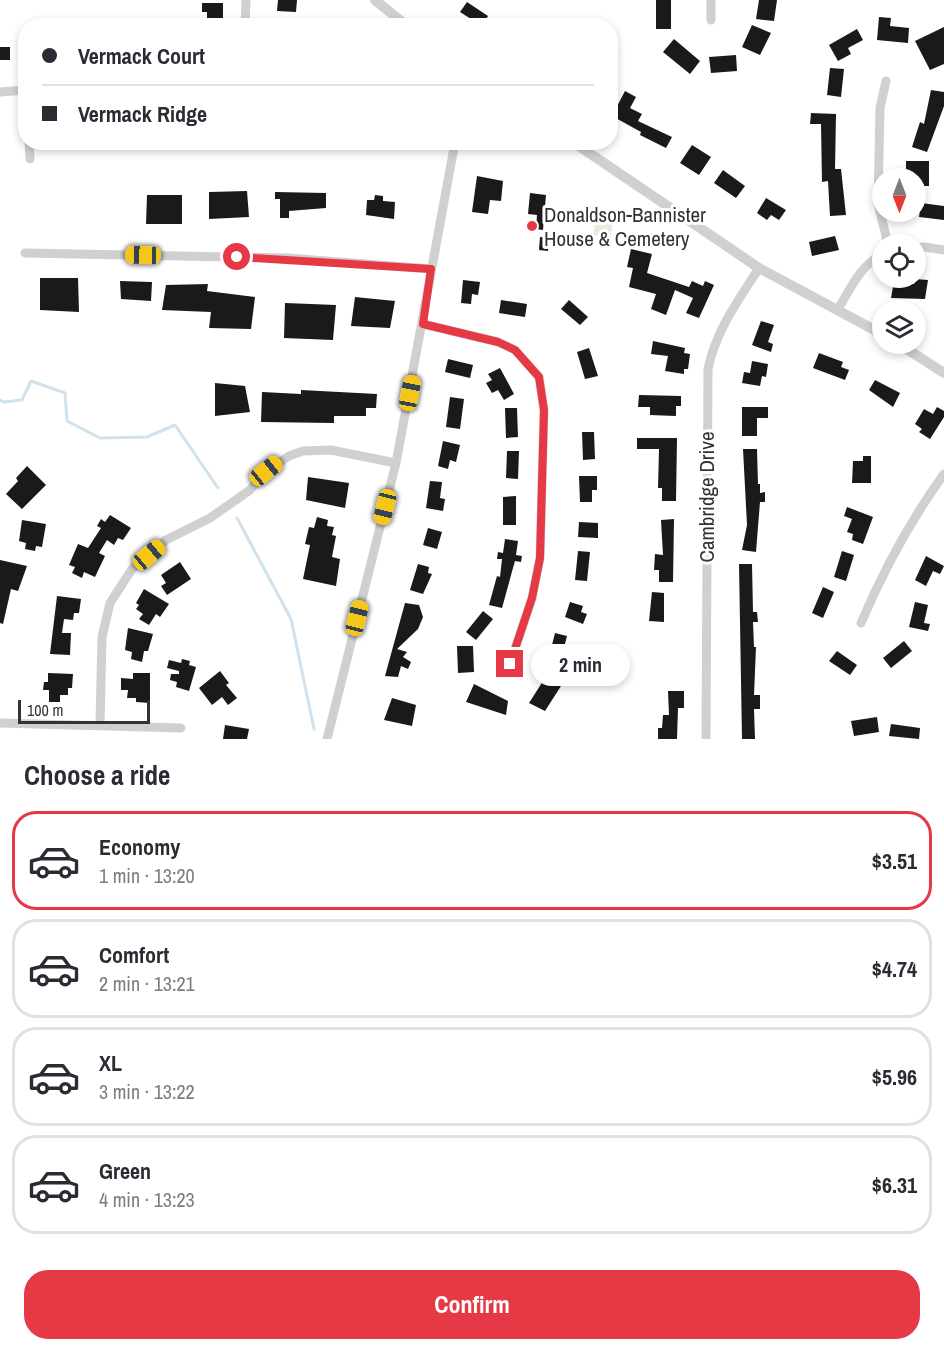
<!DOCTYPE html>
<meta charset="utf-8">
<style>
:root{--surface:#fff;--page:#f7f7f7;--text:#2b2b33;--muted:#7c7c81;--line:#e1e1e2;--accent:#e63946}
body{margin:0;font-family:"Archivo Narrow",sans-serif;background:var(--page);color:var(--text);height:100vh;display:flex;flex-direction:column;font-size:22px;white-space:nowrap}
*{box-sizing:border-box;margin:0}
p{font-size:20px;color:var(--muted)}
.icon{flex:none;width:33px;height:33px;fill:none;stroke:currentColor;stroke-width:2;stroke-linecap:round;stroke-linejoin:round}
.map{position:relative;height:739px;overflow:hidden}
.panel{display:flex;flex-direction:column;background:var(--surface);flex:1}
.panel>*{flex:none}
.banner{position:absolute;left:18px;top:18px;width:600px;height:132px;border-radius:24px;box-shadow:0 3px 9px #0003;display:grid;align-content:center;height:132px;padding:0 24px;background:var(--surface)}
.needle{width:39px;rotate:180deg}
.controls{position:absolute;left:872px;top:168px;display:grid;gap:12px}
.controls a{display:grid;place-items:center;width:54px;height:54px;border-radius:50%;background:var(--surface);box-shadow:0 3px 9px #0003;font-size:30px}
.scale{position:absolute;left:18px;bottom:15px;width:132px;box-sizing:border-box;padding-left:6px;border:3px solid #333;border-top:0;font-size:16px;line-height:21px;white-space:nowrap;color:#333;-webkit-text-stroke:4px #fff;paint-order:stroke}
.end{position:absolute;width:27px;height:27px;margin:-14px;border:8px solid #e63946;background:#fff;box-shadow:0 0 0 3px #fff}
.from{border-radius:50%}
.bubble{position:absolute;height:42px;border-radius:21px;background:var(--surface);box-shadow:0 3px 9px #0003;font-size:20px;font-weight:700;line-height:42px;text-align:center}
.car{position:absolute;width:18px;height:36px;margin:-18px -9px;border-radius:8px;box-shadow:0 0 4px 2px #0007;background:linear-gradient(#f5c518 24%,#345 0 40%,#f5c518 0 76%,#345 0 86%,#f5c518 0)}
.banner b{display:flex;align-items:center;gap:21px;height:57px;font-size:22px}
.banner b+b{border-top:2px solid var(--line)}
.banner i{width:15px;height:15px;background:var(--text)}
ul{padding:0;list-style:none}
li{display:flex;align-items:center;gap:18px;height:99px;margin:0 12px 9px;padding:0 12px;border:3px solid var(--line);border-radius:24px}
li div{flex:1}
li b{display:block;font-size:22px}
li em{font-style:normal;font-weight:700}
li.selected{border-color:var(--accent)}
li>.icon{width:54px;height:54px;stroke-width:1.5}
h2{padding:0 24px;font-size:27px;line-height:72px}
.button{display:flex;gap:12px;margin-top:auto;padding:12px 24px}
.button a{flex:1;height:69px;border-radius:24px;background:var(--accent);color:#fff;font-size:24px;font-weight:700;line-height:69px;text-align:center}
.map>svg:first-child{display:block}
.green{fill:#e6ecdf}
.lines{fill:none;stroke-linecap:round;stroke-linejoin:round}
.stream{stroke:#cfe2ee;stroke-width:3}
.building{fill:#1a1a1a}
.minor{stroke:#d0d0d0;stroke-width:9}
.tertiary{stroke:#d0d0d0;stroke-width:10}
.route{stroke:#e63946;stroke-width:8}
.poi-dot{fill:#e63946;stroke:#fff;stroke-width:2}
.labels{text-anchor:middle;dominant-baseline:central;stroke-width:6;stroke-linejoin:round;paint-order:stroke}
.poi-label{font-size:21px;fill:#333;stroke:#fff;text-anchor:start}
.street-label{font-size:21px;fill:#333;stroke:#fff}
</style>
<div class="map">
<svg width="944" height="739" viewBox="0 0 944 739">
<rect width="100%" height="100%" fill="#fff"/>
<!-- green -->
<path class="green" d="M596,219L613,222L610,238L593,235Z"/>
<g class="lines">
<!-- stream -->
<path class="stream" d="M0,400L4,402L22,400L31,381L65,393L67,421L100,438L147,437L175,425L218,488
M237,518L291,619L314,729"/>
</g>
<!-- building -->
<path class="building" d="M278,0H297L296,12L277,11Z
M656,0H671V29H656Z
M759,0H777L774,21L756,19Z
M467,2L488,16L482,26L460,12Z
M202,3H223V19H220V26H207V12H202Z
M879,17L891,18L890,26L909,28L908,43L877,40Z
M752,25L771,33L760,55L742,47Z
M944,27V64L930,70L915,41Z
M857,29L863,40L848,48L851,54L838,61L829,45Z
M674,39L700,61L690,74L663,52Z
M0,47H10V60H0Z
M736,55L737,71L711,73L709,57Z
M830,68L844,69L841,97L827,95Z
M931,90L944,92V106L927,152L912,147L920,122L924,124Z
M625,91L636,97L630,108L642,114L638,121L672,137L666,148L640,135L641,132L612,116Z
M811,113L836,114L835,169H841L846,215L830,216L828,181L822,182L821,124H810Z
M148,142H165V149L148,150Z
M692,145L711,157L699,175L680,163Z
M906,161H929V186H915V178H906Z
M723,170L745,186L736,198L714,183Z
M477,176L503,181L501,201L490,200L488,214L472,212Z
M247,191L249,217L209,219V192Z
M275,192L326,193V208L289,211V218H280V199H275Z
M530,193L546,195L543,230L536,229L537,215L528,214Z
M147,195H182V224H146Z
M375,195L383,196V201L395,202L394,219L366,215L367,200H374Z
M766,198L786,210L779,220L771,215L767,220L757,213Z
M921,203L944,206V220L919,217Z
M835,236L839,250L812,256L809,242Z
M540,237L549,238L548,251L539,250Z
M631,249L652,254L647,273L689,287L692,281L703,286L705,281L714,285L699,318L686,313L693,298L675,290L666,315L651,309L656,294L629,287L633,268L627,267Z
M40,278H78L79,312L40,310Z
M915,279L928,280L925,299L891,298L894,281L914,284Z
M463,280L480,282L478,295L472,294L471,304L461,303Z
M120,281L152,282L151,301L121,299Z
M208,284L207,291L255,297L251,329L209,328L211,312L162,310L166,285Z
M355,297L395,301L390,328L351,326Z
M501,300L527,304L525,317L499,313Z
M569,300L588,317L580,325L561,309Z
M285,303L336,305L333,340L284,338Z
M761,321L774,325L768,342L773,344L771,352L752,345Z
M653,341L685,348L684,353L690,354L688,369H684V374L665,371L668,356L651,354Z
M589,348L598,376L585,379L577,352Z
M819,353L843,362L841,367L849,370L845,380L813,368Z
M448,359L473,365L470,378L445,372Z
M752,361L768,364L766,377L762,376L760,386L742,383L744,372L750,373Z
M500,368L514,394L504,400L498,390L492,393L486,383L492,380L488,374Z
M875,380L900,393L893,407L869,390Z
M215,383L245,386L250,412L215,416Z
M301,390L377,394L376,408H366V416H334V423L261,422L262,392L301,394Z
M639,395L681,396V406H676V416L650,415V407H638Z
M450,397L464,399L460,429L446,427Z
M742,407H768V418H757V436H742Z
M937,407L944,411V417L930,439L919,432L922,429L915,424L924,409L933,414Z
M505,408H517L518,437L506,438Z
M582,432H594L595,459L583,460Z
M637,438H677L676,501H662V488H658L659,449H637Z
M443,441L460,445L456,462L450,460L448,469L438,466Z
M743,449H757L758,484H760V493L765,492V502H760L756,552L742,550L747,525Z
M507,451H519L518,479L506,478Z
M863,456H871V483H852L853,461H863Z
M27,466L46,485L22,509L6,494L18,481L16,478Z
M579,476H597V490H592V502H580Z
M308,477L349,483L345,508L306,500Z
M430,481L442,482L440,498L445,499L443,511L426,508Z
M516,496V525H503V497Z
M847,507L873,517L863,544L852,540L853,534L847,532L852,519L844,516Z
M110,515L131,528L123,540L118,538L114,545L107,540L99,553L105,556L95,577L84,572L82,578L72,573L75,567L69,565L78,544L88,548L101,528L97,526L101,519L105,522Z
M317,517L328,520L327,526L334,527L332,535L336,536L332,557L340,559L336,586L303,579L310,545L305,544L309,527L314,528Z
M674,519L673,582H659V570H654L655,554L663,555L661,520Z
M22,520L46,524L42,547L36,546L35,551L25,549L26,543L19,541Z
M579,522L598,523V538L578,537Z
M428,528L442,532L437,549L423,545Z
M505,539L518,541L516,555L522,556L521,562L515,561L513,568L502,608L489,605L497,576L500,577L502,559H497L498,552L503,553Z
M578,551L590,552L587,581L575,580Z
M842,551L854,555L846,581L834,577Z
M926,556L944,566L940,574L933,571L926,586L915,580Z
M0,560L27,566L18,591L11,589L3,624L0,623Z
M180,562L191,579L167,595L161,586L166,583L161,575Z
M418,564L429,567L428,573L432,574L423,594L410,590Z
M739,564H752L753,612H757L758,622H753L754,647H756L754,695H760V709H754L755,739H742Z
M823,587L834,592L823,618L812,613Z
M144,589L169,604L160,617L156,614L149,625L139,619L143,614L136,609L139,605L136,603Z
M652,592L664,593V622L649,621Z
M57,596L81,599L79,613H74L73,620L64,619L62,633H71L70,655L50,654Z
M570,602L583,606L581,612L587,614L583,624L565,617Z
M915,602L928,605L924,623L930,624L928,631L909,627Z
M405,603L419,605L423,617L418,629L397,649L407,652L403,657L411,662L408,669L401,666L398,677L385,676Z
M483,611L493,619L476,640L466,632Z
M128,628L153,634L148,651H144L142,662L131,659L132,652L125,650Z
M555,633L567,636L560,663L548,661Z
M904,641L912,651L891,668L883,658Z
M457,646H473L474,672L458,673Z
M837,651L857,665L850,675L829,661Z
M182,659L190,661L189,665L196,667L189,691L176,687L177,682L170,680L171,674H179V671L167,668L169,660L181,663Z
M220,671L229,683L226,685L237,698L228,705L222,697L212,705L199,688Z
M48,673L73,674L72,688H68V695H60V702H49V690H43L44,682H48Z
M133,673H150V703L136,702V698H127L128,690H121V678L133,679Z
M545,678L561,686L545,711L529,703Z
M474,684L508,701L506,715L466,702Z
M668,691H684V708H678L677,739H658V728H662L663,715H669Z
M392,698L416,705L412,726L384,720Z
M877,717L879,732L854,736L851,721Z
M891,724L920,728L919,739L889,736Z
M225,725L249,729L247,739H223Z"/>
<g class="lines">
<!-- minor -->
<path class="minor" d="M711,0V20
M245,26L246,0
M886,81L880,108L878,204L888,244
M0,92L26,90
M29,142L30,159
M915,248L925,247L944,250
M25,253L288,258L431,269
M838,309C850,290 860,265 882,255
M423,324L498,342L515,350L539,377L544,410L540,558L532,598L510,664
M861,623C884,569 910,521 944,474
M0,723L181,728
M100,725L102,637L110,603L132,569L166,540L210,518L250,490L266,471L289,456L303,451L331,450L396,463
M327,739L396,463L455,142
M706,739L708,369C716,330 738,301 759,268"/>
<!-- tertiary -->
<path class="tertiary" d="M375,0L407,26
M573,142L759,268L882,334
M899,344L944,373"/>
</g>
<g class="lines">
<!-- route -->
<path class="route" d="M237,257L431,269L423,324L498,342L515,350L539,377L544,410L540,558L532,598L510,664"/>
</g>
<!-- markers -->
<circle class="poi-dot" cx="532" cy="226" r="6"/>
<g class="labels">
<!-- poi labels -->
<g class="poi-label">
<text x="544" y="214">Donaldson-Bannister<tspan x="544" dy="24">House &amp; Cemetery</tspan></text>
</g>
<!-- street labels -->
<g class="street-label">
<text transform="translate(706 497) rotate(-90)">Cambridge Drive</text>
</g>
</g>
</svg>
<div class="controls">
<a><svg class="needle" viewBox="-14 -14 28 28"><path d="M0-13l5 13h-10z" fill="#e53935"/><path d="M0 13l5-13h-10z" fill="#7c7c81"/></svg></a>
<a><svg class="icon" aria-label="locate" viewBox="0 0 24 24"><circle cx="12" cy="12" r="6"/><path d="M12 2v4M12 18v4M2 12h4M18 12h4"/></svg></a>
<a><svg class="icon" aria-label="layers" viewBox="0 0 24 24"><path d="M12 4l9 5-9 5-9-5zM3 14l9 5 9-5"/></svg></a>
</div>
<div class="scale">100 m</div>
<i class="end from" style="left:237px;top:257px"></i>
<i class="end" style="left:510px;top:664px"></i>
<div class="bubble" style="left:531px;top:644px;width:99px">2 min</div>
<i class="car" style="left:143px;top:255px;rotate:271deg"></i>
<i class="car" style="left:410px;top:393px;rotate:11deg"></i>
<i class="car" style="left:266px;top:471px;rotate:51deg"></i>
<i class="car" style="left:385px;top:507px;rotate:194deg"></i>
<i class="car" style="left:149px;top:555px;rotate:50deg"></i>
<i class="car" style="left:357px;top:618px;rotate:14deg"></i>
<div class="banner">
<b><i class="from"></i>Vermack Court</b>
<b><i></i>Vermack Ridge</b>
</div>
</div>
<section class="panel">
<h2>Choose a ride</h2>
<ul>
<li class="selected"><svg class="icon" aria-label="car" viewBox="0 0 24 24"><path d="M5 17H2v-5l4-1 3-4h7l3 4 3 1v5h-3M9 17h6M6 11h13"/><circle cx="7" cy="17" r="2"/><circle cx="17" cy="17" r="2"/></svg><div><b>Economy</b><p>1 min · 13:20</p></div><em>$3.51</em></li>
<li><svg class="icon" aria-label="car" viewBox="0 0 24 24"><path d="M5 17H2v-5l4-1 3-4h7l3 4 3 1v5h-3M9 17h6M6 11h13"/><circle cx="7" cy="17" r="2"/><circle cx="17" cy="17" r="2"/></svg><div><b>Comfort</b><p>2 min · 13:21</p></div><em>$4.74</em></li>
<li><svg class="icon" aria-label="car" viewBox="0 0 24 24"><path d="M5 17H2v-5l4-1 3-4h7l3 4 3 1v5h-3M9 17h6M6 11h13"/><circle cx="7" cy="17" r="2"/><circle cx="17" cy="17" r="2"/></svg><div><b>XL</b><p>3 min · 13:22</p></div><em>$5.96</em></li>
<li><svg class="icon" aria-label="car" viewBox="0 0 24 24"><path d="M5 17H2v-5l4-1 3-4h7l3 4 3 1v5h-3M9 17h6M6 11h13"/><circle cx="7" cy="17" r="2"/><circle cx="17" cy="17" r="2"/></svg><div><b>Green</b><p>4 min · 13:23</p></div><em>$6.31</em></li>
</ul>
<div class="button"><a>Confirm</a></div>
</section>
